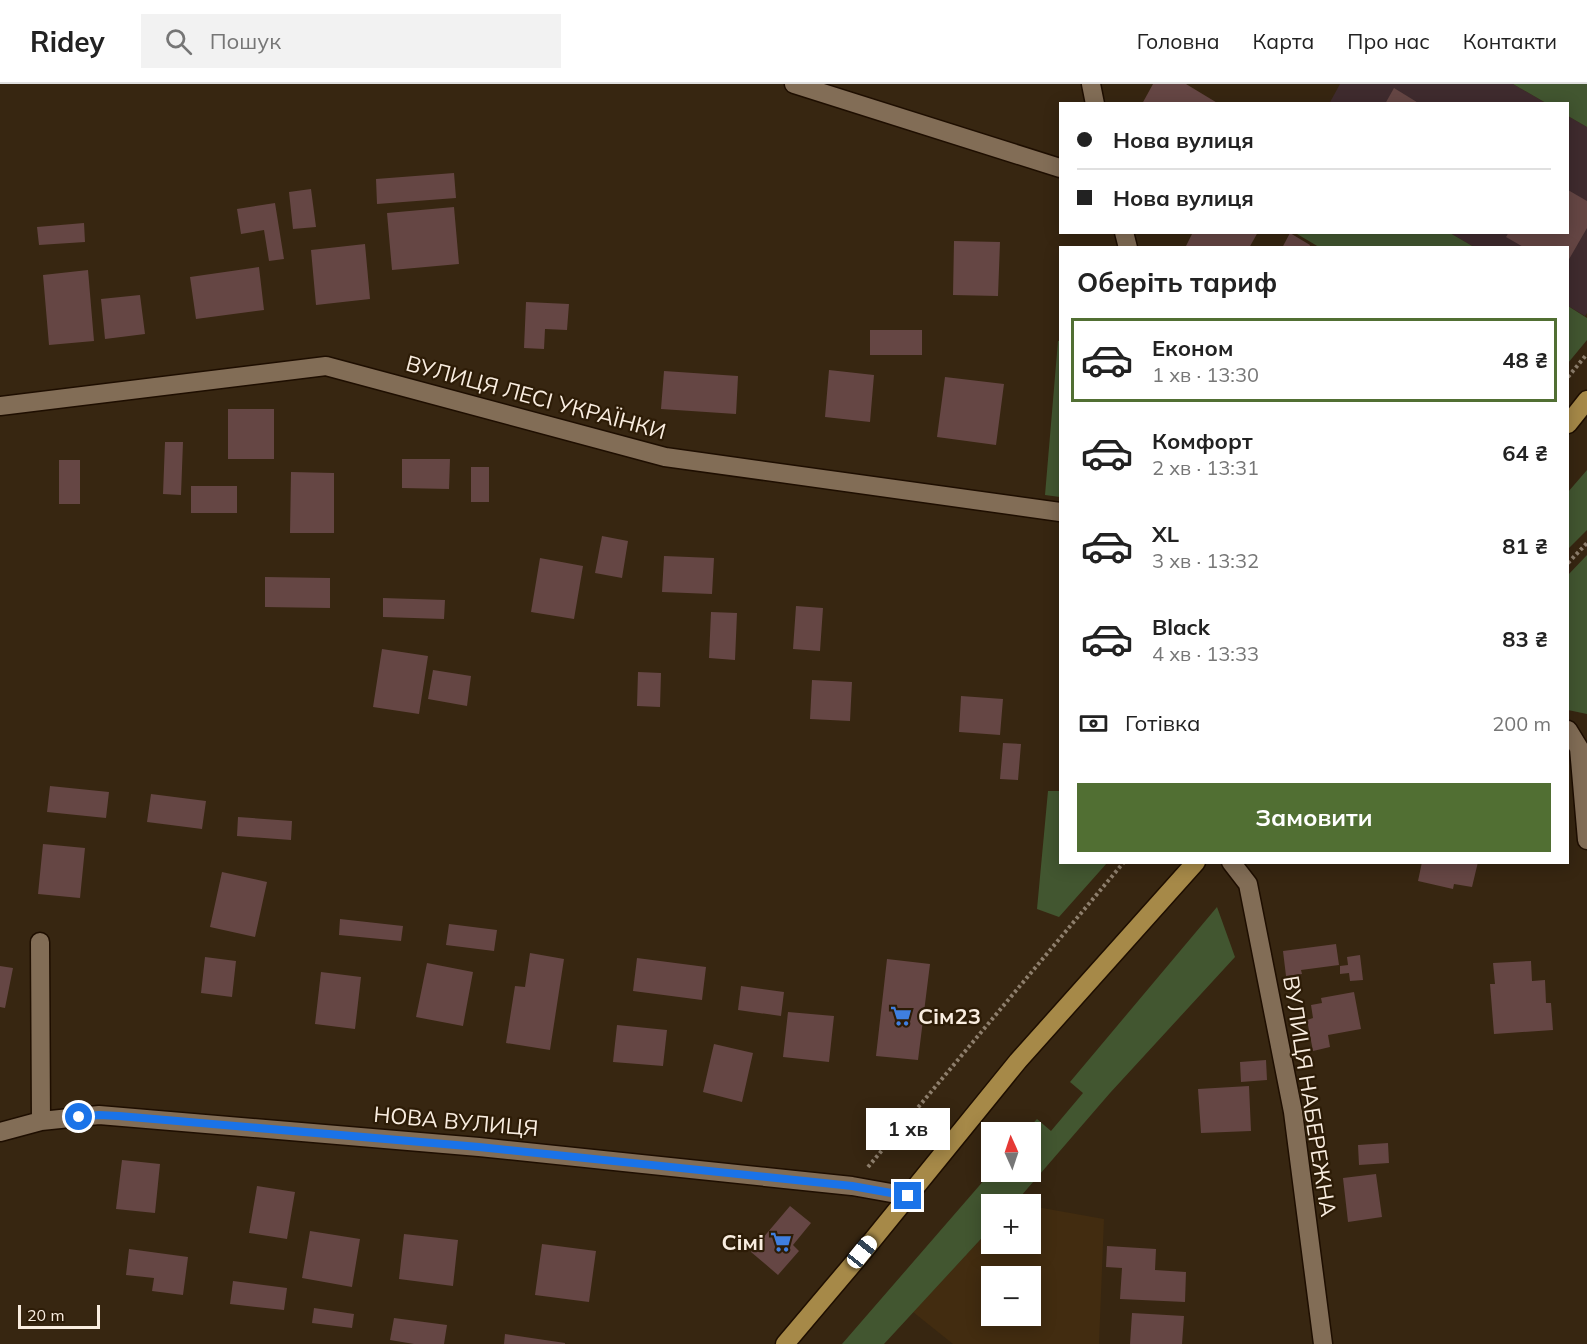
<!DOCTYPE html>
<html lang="uk">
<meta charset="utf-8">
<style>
:root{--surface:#fff;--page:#f2f2f2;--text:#222;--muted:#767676;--line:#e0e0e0;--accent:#516f33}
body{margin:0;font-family:Mulish,sans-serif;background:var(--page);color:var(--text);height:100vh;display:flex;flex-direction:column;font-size:22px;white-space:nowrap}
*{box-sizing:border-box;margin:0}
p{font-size:20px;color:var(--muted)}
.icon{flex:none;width:33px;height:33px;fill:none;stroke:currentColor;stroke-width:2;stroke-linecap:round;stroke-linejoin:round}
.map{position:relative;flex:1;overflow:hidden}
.sheet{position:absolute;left:1059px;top:162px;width:510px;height:618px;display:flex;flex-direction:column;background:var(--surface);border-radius:0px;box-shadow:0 3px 15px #0003}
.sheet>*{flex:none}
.hud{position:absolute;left:1059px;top:18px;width:510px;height:132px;border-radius:0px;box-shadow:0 3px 15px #0003;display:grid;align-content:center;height:132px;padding:0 18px;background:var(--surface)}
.needle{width:39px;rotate:357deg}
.fabs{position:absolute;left:981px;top:1038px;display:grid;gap:12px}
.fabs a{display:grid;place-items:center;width:60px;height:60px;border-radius:0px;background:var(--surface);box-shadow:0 3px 15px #0003;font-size:30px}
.scale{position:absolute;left:18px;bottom:15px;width:82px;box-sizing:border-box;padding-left:6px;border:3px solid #f9ede0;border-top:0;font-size:16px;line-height:21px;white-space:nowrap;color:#f9ede0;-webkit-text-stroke:4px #2d1c07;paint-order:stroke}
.end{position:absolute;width:27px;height:27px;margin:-14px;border:8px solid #1a73e8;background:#fff;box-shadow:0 0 0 3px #fff}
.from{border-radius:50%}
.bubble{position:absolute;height:42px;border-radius:0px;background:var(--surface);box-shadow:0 3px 15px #0003;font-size:20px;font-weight:700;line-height:42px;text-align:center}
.car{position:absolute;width:18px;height:36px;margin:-18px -9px;border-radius:8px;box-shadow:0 0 4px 2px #0007;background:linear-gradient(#fff 24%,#345 0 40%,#fff 0 76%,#345 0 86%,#fff 0)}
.hud b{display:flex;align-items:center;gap:21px;height:57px;font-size:22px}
.hud b+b{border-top:2px solid var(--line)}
.hud i{width:15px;height:15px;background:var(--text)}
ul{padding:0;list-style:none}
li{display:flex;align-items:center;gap:18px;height:84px;margin:0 12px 9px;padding:0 6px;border:3px solid transparent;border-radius:0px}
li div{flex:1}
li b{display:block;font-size:22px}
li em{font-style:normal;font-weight:700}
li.selected{border-color:var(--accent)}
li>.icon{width:54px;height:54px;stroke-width:1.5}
h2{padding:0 18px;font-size:27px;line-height:72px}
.pay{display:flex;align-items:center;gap:15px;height:66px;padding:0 18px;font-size:22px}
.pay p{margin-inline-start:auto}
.primary-button{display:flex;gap:12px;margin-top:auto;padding:12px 18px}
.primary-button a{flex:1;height:69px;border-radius:0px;background:var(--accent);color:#fff;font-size:24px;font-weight:700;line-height:69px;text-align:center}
header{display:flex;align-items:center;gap:36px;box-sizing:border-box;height:84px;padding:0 30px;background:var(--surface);border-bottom:2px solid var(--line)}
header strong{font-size:28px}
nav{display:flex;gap:33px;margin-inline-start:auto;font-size:21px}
.search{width:420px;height:54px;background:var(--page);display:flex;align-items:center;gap:15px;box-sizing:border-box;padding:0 21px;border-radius:0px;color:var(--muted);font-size:22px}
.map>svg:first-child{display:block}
.built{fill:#422c10;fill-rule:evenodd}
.industrial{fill:#3f2b2e}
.green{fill:#425630}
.building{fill:#654644}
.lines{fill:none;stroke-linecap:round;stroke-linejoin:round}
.minor-casing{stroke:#1e0e00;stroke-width:21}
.major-casing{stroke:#1e0e00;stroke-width:21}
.path{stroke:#8e7f6d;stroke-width:4;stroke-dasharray:3 3;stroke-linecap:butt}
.minor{stroke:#826d56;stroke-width:18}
.major{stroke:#a68948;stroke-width:18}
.route{stroke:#1a73e8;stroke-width:8}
.labels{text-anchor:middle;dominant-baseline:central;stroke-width:4.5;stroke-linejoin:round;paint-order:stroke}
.street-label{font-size:22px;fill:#f9ede0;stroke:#2d1c07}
.poi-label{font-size:22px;font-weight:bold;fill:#f9ede0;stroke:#2d1c07;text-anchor:start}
</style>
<header>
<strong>Ridey</strong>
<div class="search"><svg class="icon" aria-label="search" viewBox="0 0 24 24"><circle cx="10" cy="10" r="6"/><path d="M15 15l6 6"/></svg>Пошук</div>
<nav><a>Головна</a><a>Карта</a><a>Про нас</a><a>Контакти</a></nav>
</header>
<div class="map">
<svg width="1587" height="1260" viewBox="0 0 1587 1260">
<rect width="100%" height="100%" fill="#372611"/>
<!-- built -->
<path class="built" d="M1031,1122L1104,1135L1099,1260H953L913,1228L991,1144L992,1160H1030ZM992,1192H1030V1232H992Z"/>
<!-- industrial -->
<path class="industrial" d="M1340,0H1513L1546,19L1329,20Z
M1568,32L1587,43V229L1585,232L1568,222V164L1474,163L1450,149L1568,148Z"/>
<!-- green -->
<path class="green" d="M1513,0H1587V43L1568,32V20L1546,19Z
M1298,148L1450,149L1474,163H1319L1297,150Z
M1568,222L1587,234V256L1568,279Z
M1058,257H1060V413L1045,411Z
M1587,386V446L1568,465V408Z
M1587,471V630L1568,626V491Z
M1048,707H1060V778L1107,779L1059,833L1037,825Z
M1217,823L1235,873L1110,1009L1014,1120H992L991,1144L884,1260H842L992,1087L1030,1088V1048H1025L1037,1035L1051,1047L1083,1009L1070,998Z"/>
<!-- building -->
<path class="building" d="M1153,0H1186L1219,20H1142Z
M1394,4L1420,20H1385Z
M454,89L456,114L377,120L376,95Z
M311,105L316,143L293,145L289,108Z
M1568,106L1587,117V144L1568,177V164H1525L1506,153L1509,148H1568Z
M275,119L284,175L269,177L264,146L241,150L237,125Z
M454,123L459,180L392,186L387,129Z
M84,139L85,158L39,161L37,143Z
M1193,148H1258L1249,164H1185Z
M1290,149L1310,161L1309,164H1282Z
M954,157L1000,158L998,212L953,211Z
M365,160L370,215L316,221L311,166Z
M259,183L264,226L196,235L190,193Z
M88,186L94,257L49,261L43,191Z
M140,211L145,250L105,255L101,215Z
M526,218L569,220L567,246L545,245L544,265L524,264Z
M870,246H922V271H870Z
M829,286L874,291L870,338L825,333Z
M664,287L738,292L736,330L661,325Z
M945,293L1004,300L996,361L937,353Z
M228,325H274V375H228Z
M165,358H183L181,411L163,410Z
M402,375H450L449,405L402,404Z
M59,376H80V420H59Z
M471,383H489V418H471Z
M291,388L334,389V449H290Z
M191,402H237V429H191Z
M602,452L628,457L622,494L595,489Z
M664,472L714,474L712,510L662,508Z
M540,474L583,482L574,535L531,528Z
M265,493L330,494V524L265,523Z
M383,514L445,516L444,535L383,533Z
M796,522L823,524L820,567L793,565Z
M711,528L737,529L735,576L709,574Z
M382,565L428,572L419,630L373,623Z
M433,586L471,592L467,622L428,615Z
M638,588L661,589L660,623L637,622Z
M812,596L852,598L850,637L810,635Z
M961,612L1003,615L1000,651L959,648Z
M1003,659L1021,660L1018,696L1000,695Z
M50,702L109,708L106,734L47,728Z
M151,710L206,717L202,745L147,738Z
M238,733L292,737L291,756L237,752Z
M43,760L85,764L80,814L38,810Z
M1422,778H1478L1472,803L1454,800L1453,805L1418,797Z
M222,788L267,798L255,853L210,843Z
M340,835L403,842L401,857L339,851Z
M449,840L497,846L494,867L446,861Z
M1336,860L1339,881L1301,886L1302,890L1286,892L1283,867Z
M530,869L564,875L550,966L506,959L515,902L525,903Z
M1360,871L1363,896L1350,897L1349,889L1340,890V882L1348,881L1347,873Z
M205,873L236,877L232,913L201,909Z
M637,874L706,883L702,916L633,907Z
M887,875L930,880L918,976L876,972Z
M1531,877L1532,897L1545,896L1546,919H1551L1553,946L1494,950L1490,900H1495L1493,879Z
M427,879L473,888L463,942L416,933Z
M0,882L13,884L5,924L0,923Z
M321,888L361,893L355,945L315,940Z
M741,902L784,908L781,932L738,926Z
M1354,908L1361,945L1328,951L1330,963L1313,967L1307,936L1313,934L1311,921L1322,919L1321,914Z
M788,928L834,932L829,978L783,973Z
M617,941L667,946L663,982L613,978Z
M714,960L753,969L742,1018L703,1008Z
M1266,976L1267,996L1241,998L1240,978Z
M1249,1002L1251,1047L1201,1049L1198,1005Z
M1388,1059L1389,1079L1359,1081L1358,1061Z
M122,1076L160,1080L155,1129L116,1125Z
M1376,1090L1382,1133L1348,1138L1343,1094Z
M257,1102L295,1108L287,1155L249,1149Z
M790,1122L811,1139L793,1161L799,1167L778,1191L751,1168Z
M310,1147L360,1155L352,1203L302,1194Z
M404,1150L458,1156L453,1202L399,1195Z
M542,1160L596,1167L589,1218L535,1211Z
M1107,1162L1156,1165L1155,1186L1186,1188L1185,1218L1120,1215L1122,1184L1106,1183Z
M129,1165L188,1173L183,1211L152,1207L154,1194L126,1191Z
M233,1197L287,1204L284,1226L230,1220Z
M314,1224L354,1230L352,1244L312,1239Z
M1132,1229L1184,1232L1182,1260H1130Z
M394,1234L447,1241L444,1260H414L390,1256Z
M505,1250L565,1259V1260H504Z"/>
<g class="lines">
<defs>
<path id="minor" d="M794,0L1060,84
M1091,0L1095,20
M1124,148L1128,164
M0,322L326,282L665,373L1060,428
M1568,646L1579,664L1587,756
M1231,778L1248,800L1293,1028L1323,1260
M40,858L41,1037
M0,1048L41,1037L99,1031L479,1063L852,1102L908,1112"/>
<path id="major" d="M1568,340L1587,316
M785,1260L862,1169L1018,977L1196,778"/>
</defs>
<!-- minor casing -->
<use href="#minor" class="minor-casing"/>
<!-- major casing -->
<use href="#major" class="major-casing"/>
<!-- path -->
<path class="path" d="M1568,293L1587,270
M1568,479L1587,459
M868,1083L1124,778"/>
<!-- minor -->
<use href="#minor" class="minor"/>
<!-- major -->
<use href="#major" class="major"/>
</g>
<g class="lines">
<!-- route -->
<path class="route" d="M79,1033L99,1031L119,1032L479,1063L852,1102L908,1112"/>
</g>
<!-- icons -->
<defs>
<symbol id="supermarket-bare" viewBox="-9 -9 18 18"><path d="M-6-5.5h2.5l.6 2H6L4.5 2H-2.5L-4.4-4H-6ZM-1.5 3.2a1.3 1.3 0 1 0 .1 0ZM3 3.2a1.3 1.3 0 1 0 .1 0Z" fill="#3f7fe0" stroke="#2d1c07" stroke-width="2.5" paint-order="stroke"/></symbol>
</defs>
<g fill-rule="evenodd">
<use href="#supermarket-bare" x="886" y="917" width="30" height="30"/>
<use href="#supermarket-bare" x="766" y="1143" width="30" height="30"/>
</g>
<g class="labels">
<!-- street labels -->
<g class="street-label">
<text transform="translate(536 313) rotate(15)">ВУЛИЦЯ ЛЕСІ УКРАЇНКИ</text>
<text transform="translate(1310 1012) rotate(81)">ВУЛИЦЯ НАБЕРЕЖНА</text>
<text transform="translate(456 1037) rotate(5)">НОВА ВУЛИЦЯ</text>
</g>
<!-- poi labels -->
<g class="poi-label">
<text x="918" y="932">Сім23</text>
<text x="764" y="1158" text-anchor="end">Сімі</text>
</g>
</g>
</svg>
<div class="fabs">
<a><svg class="needle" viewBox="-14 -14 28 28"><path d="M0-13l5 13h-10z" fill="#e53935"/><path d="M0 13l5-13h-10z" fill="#767676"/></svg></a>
<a>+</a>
<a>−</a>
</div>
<div class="scale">20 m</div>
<i class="end from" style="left:79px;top:1033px"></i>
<i class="end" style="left:908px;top:1112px"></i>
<div class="bubble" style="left:866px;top:1024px;width:84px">1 хв</div>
<i class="car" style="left:862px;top:1168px;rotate:39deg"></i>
<div class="hud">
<b><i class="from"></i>Нова вулиця</b>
<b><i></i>Нова вулиця</b>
</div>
<section class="sheet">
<h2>Оберіть тариф</h2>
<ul>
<li class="selected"><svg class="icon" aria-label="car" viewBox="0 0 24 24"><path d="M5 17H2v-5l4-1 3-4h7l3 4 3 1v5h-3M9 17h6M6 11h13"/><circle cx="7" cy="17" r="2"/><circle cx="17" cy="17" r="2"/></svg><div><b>Економ</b><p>1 хв · 13:30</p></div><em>48 ₴</em></li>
<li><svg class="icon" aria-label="car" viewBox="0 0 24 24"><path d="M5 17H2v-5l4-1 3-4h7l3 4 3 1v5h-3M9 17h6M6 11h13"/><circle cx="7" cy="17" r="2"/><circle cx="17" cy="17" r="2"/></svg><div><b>Комфорт</b><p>2 хв · 13:31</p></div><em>64 ₴</em></li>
<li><svg class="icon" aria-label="car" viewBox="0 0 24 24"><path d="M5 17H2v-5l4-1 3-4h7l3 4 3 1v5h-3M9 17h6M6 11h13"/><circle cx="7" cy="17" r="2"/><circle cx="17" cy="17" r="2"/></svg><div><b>XL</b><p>3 хв · 13:32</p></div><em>81 ₴</em></li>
<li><svg class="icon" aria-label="car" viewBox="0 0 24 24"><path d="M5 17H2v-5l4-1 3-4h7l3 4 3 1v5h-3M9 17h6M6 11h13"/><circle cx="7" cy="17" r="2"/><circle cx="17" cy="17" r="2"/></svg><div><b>Black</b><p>4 хв · 13:33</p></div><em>83 ₴</em></li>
</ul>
<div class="pay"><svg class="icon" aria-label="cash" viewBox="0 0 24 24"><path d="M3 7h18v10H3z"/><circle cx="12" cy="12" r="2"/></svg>Готівка<p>200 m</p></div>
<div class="primary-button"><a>Замовити</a></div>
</section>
</div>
